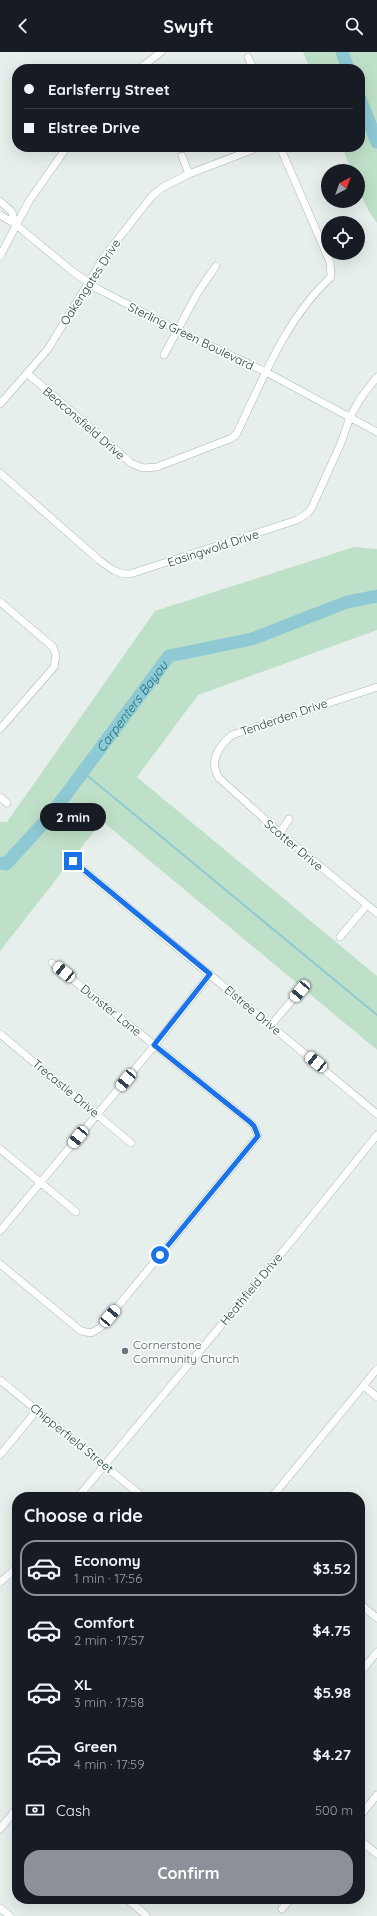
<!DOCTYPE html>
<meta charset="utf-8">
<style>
:root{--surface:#171b24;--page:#242831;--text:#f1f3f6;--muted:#9ea1a6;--line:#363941;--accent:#8c9099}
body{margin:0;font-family:Quicksand,sans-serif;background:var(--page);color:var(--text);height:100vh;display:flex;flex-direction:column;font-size:15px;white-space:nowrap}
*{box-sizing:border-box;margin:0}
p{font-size:13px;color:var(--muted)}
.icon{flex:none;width:22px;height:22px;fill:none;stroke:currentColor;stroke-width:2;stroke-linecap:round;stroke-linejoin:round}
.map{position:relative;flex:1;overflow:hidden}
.details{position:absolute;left:12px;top:1440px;width:353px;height:412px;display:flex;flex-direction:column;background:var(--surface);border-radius:16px;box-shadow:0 4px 16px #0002}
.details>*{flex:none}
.banner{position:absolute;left:12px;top:12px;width:353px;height:88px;border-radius:16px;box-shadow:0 4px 16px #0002;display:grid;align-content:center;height:88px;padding:0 12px;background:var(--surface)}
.needle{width:26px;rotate:41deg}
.tools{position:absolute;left:321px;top:112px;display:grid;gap:8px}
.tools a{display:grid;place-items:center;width:44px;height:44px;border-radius:50%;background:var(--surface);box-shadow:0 4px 16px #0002;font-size:20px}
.end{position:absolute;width:18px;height:18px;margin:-9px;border:5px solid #1a73e8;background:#fff;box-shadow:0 0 0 2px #fff}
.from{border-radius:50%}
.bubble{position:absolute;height:28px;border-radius:14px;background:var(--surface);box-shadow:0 4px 16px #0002;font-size:13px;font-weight:700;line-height:28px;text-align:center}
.car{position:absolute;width:12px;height:24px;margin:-12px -6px;border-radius:5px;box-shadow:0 0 3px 1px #0007;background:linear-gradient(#fff 24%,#345 0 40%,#fff 0 76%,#345 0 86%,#fff 0)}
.banner b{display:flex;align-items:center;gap:14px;height:38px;font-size:15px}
.banner b+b{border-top:1px solid var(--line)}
.banner i{width:10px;height:10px;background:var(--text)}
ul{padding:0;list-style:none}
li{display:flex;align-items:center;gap:12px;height:56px;margin:0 8px 6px;padding:0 4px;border:2px solid transparent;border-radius:16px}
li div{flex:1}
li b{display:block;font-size:15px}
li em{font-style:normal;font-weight:700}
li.selected{border-color:var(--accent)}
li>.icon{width:36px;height:36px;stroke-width:1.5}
h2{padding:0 12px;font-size:18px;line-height:48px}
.pay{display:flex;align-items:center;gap:10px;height:44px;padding:0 12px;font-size:15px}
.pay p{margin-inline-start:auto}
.button{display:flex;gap:8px;margin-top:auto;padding:8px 12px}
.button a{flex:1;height:46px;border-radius:16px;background:var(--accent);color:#fff;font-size:16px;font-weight:700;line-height:46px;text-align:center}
header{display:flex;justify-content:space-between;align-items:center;height:52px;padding:0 12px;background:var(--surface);font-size:18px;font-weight:700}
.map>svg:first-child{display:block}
.green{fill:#bfe0c8}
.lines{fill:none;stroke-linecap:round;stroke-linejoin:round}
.stream{stroke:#8ec9d4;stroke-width:2}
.river{stroke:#8ec9d4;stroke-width:13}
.street-casing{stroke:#a8b8b2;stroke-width:8}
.street{stroke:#fff;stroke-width:7}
.route{stroke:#1a73e8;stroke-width:5}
.worship-dot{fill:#6b7280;stroke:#f7fbf9;stroke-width:1.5}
.labels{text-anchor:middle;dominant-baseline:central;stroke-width:3.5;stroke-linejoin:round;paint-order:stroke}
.street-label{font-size:12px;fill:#24423a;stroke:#f7fbf9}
.worship-label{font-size:12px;fill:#5b616d;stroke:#f7fbf9;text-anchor:start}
.water-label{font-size:13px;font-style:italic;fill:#1c6f80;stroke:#f7fbf9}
</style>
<header><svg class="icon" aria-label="back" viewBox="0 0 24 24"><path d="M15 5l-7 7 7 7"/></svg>Swyft<svg class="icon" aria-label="search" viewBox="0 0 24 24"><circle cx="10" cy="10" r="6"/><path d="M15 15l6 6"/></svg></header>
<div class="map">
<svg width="377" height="1864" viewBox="0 0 377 1864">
<rect width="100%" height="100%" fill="#e6efeb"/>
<!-- green -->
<path class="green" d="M303,0H377V171C364,153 358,141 358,119H352L342,95H360V17H310Z
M354,495L377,497V578L198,643L137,725L377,924V998L102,769L0,899V770H7L155,559Z"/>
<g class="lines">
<!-- stream -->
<path class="stream" d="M83,720L377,963"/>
<!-- river -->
<g class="river">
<path d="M342,0L348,17"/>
<path d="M360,47L377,90"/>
<path id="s1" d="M0,811L6,812L50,764L169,604L252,587L347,550L377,544"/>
</g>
<defs>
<path id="street" d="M248,5L253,17
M139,17L161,0
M182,104L189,122
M0,149L12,160L15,172
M0,163L15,172L72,219L98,237L177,278L266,320L377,380
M0,204L29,149L67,95
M164,303L198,240L216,214
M27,321L131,411L143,416L157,415L232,386L237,381C263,327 286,266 331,225L330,210L280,95
M0,352L48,297L104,205L152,144L163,135L189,122L259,95
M0,421L99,508C109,515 117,523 130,522L297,468L308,461L312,455L341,391L350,365L360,347L377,325
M0,550L53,595L56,603L54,615L0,677
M377,635L232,683C218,695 209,710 219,726L280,781L377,861
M0,745L7,751
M280,781L289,767
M73,809L377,1062
M340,885L367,853
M271,973L300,939
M0,982L131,1091
M0,1097L76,1160
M0,1179L155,993L210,922
M0,1212L81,1279L91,1281L100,1276L258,1084L254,1074L250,1070L52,911
M0,1328L143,1445
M364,1334L377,1345
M0,1403L37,1358
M78,1445L294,1186L377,1083
M272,1445L377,1317
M0,1530L17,1516
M360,1552L377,1566
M360,1621L377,1600
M360,1764L377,1743
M0,1777L17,1756
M360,1788L377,1802
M127,1847L146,1863
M0,1856L10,1864
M282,1857L290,1847"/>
</defs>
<!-- street casing -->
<use href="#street" class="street-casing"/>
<!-- street -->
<use href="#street" class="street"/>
</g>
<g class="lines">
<!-- route -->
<path class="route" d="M73,809L210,922L154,993L250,1070L254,1074L258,1084L160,1203"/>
</g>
<!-- markers -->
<circle class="worship-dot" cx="125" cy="1299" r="4"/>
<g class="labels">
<!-- street labels -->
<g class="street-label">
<text transform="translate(90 230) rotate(-57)">Oakengates Drive</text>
<text transform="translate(191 284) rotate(26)">Sterling Green Boulevard</text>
<text transform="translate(84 371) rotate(41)">Beaconsfield Drive</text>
<text transform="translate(213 496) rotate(-18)">Easingwold Drive</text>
<text transform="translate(284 665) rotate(-19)">Tenderden Drive</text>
<text transform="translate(294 793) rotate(40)">Scotter Drive</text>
<text transform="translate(111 958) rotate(39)">Dunster Lane</text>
<text transform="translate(253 958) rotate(40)">Elstree Drive</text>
<text transform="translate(66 1036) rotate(40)">Trecastle Drive</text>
<text transform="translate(251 1237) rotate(-50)">Heathfield Drive</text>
<text transform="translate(72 1386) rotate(39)">Chipperfield Street</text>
</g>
<!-- worship labels -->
<g class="worship-label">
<text x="133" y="1292">Cornerstone<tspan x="133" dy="14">Community Church</tspan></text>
</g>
<!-- water labels -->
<g class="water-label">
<text stroke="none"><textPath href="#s1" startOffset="208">Carpenters Bayou</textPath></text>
</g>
</g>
</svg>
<div class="tools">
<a><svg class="needle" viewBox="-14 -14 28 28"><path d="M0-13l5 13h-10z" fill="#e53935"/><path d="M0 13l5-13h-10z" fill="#9ea1a6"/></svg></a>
<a><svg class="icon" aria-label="locate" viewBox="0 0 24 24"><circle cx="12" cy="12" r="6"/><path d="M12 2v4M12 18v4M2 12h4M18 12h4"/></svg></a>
</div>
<i class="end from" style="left:160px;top:1203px"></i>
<i class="end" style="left:73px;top:809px"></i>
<div class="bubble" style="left:40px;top:751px;width:66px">2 min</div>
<i class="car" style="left:64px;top:920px;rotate:309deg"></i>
<i class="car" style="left:300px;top:939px;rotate:220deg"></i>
<i class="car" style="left:316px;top:1010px;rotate:309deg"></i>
<i class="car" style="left:126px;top:1028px;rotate:220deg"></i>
<i class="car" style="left:78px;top:1085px;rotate:219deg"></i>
<i class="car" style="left:110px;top:1264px;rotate:40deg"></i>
<div class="banner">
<b><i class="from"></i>Earlsferry Street</b>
<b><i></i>Elstree Drive</b>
</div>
<section class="details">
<h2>Choose a ride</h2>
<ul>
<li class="selected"><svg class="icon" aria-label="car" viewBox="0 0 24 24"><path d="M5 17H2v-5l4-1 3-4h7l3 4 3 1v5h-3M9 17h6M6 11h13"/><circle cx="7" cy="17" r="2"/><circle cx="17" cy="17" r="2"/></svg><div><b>Economy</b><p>1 min · 17:56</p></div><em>$3.52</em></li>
<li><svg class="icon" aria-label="car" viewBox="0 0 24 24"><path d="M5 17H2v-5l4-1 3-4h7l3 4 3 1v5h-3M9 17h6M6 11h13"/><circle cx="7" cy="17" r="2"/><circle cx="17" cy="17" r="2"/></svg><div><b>Comfort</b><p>2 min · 17:57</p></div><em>$4.75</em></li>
<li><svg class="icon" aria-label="car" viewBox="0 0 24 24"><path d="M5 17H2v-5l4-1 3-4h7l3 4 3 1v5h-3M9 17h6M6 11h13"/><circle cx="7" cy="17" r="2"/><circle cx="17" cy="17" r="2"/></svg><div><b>XL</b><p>3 min · 17:58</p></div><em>$5.98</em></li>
<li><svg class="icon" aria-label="car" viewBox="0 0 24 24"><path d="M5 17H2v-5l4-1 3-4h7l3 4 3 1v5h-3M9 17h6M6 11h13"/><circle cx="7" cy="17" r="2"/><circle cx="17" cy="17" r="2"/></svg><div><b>Green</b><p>4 min · 17:59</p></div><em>$4.27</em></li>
</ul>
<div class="pay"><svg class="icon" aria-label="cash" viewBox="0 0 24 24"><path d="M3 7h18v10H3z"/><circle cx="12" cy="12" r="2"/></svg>Cash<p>500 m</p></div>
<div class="button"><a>Confirm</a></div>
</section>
</div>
